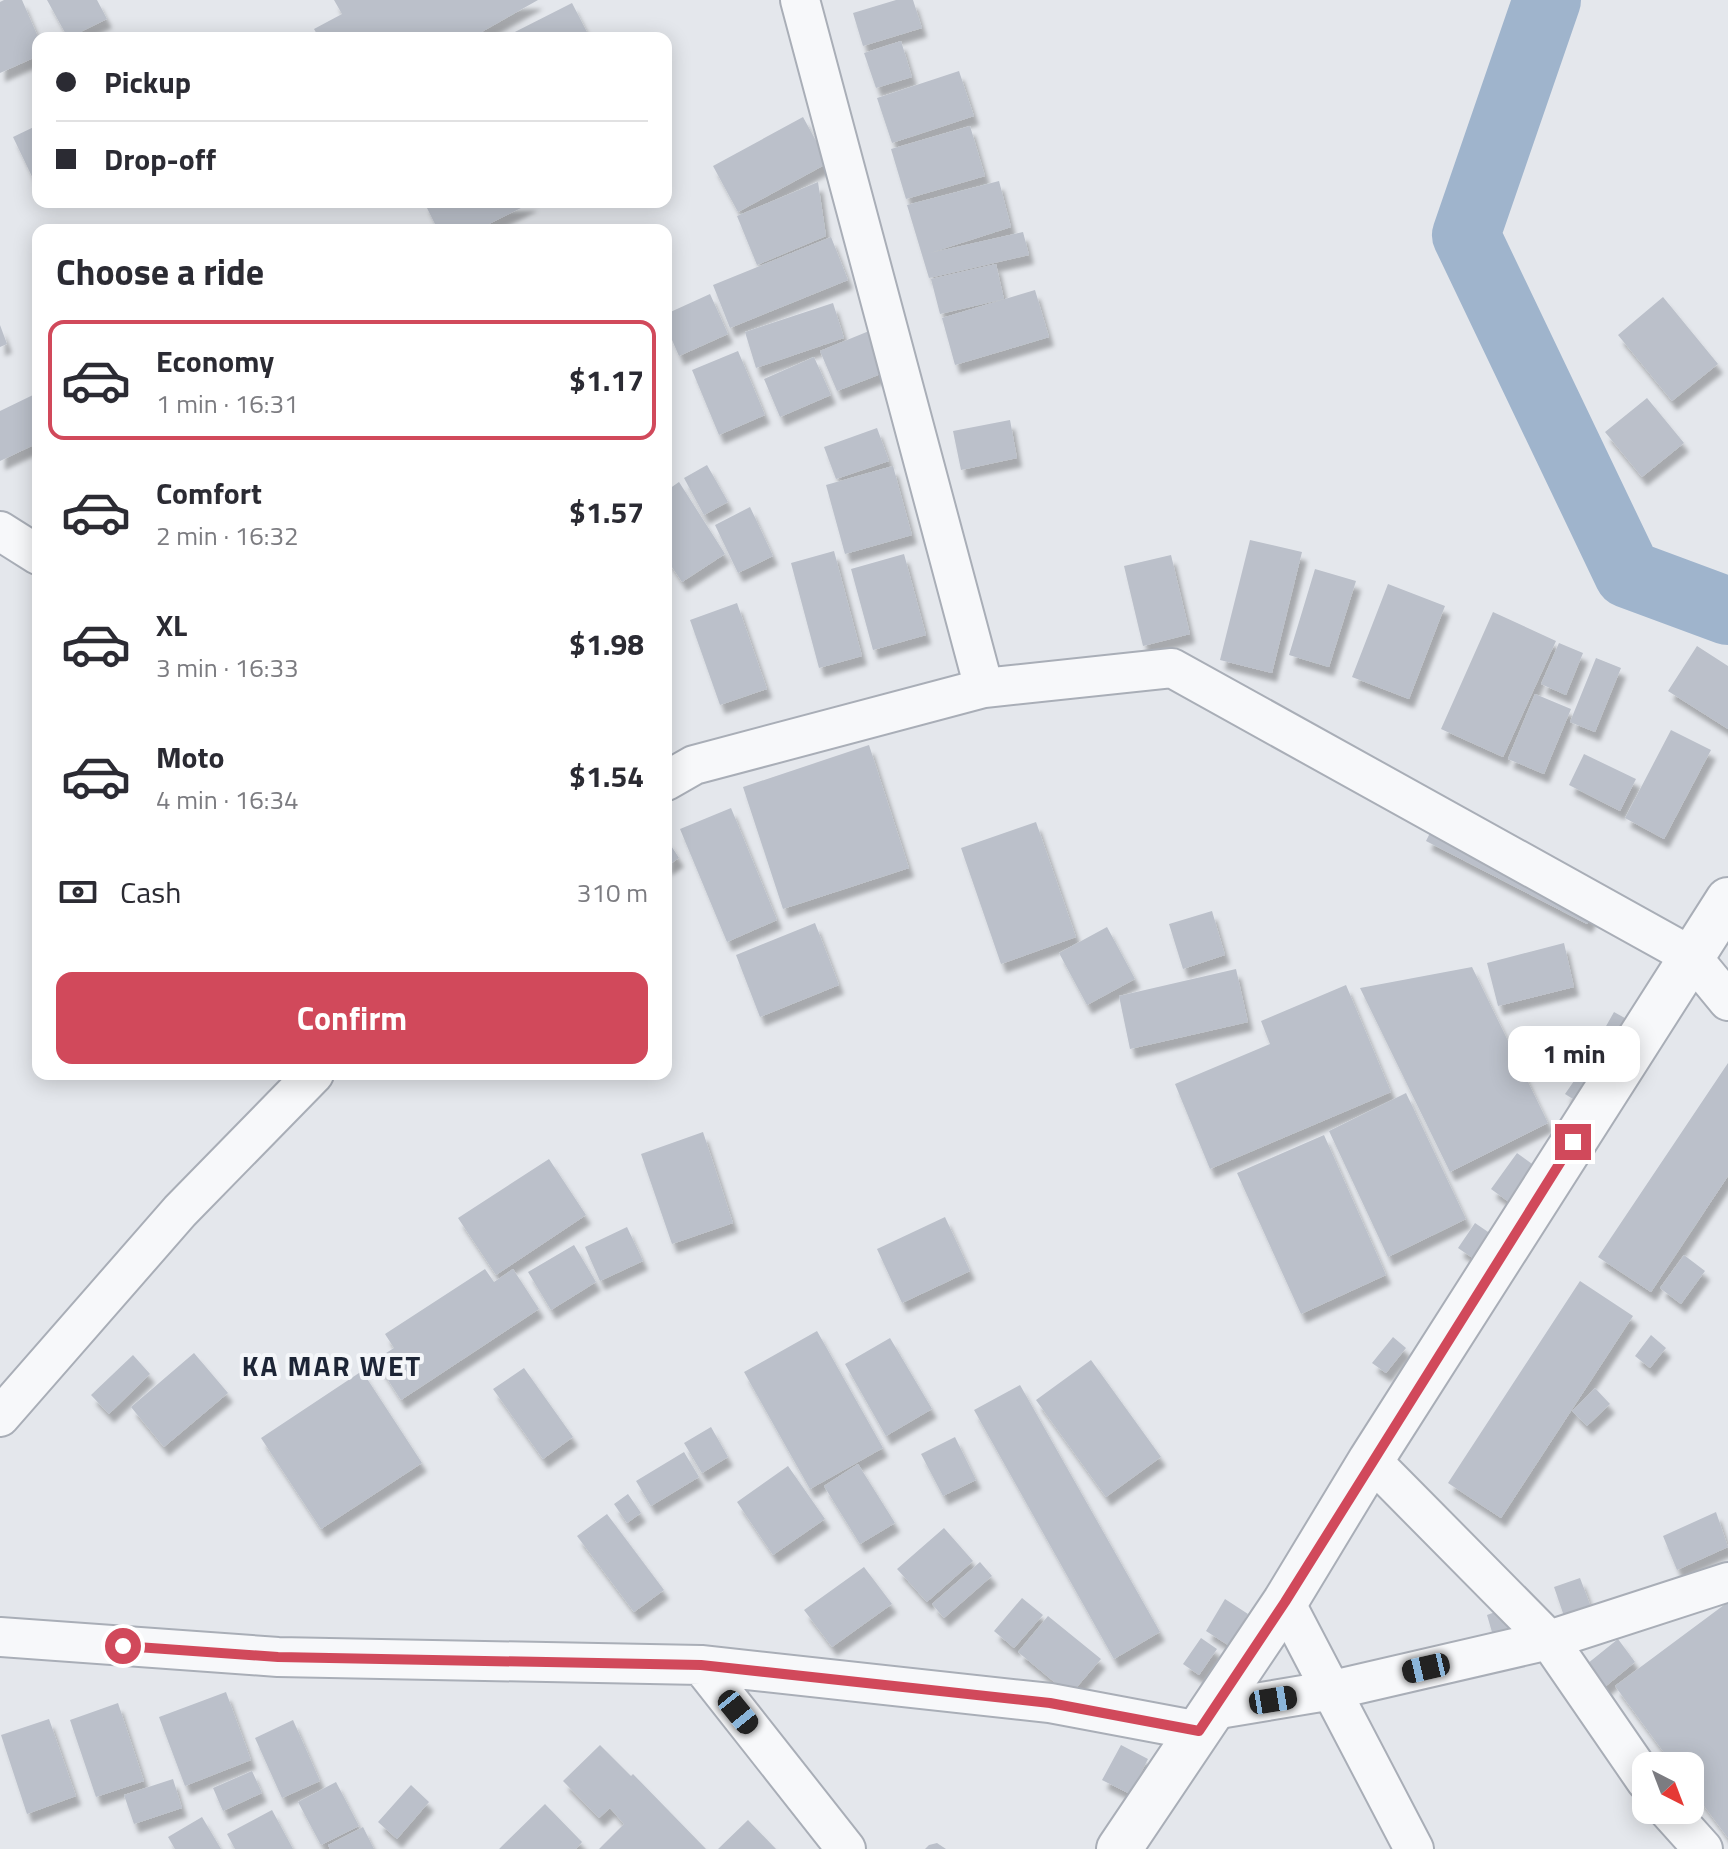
<!DOCTYPE html>
<meta charset="utf-8">
<style>
:root{--surface:#fff;--page:#f7f7f7;--text:#2b2b33;--muted:#7c7c81;--line:#e1e1e2;--accent:#d1495b}
body{margin:0;font-family:"Titillium Web",sans-serif;background:var(--page);color:var(--text);height:100vh;display:flex;flex-direction:column;font-size:30px;white-space:nowrap}
*{box-sizing:border-box;margin:0}
p{font-size:26px;color:var(--muted)}
.icon{flex:none;width:44px;height:44px;fill:none;stroke:currentColor;stroke-width:2;stroke-linecap:round;stroke-linejoin:round}
.map{position:relative;flex:1;overflow:hidden}
.drawer{position:absolute;left:32px;top:224px;width:640px;height:856px;display:flex;flex-direction:column;background:var(--surface);border-radius:16px;box-shadow:0 4px 20px #0003}
.drawer>*{flex:none}
.guide{position:absolute;left:32px;top:32px;width:640px;height:176px;border-radius:16px;box-shadow:0 4px 20px #0003;display:grid;align-content:center;height:176px;padding:0 24px;background:var(--surface)}
.needle{width:52px;rotate:138deg}
.controls{position:absolute;left:1632px;top:1752px;display:grid;gap:16px}
.controls a{display:grid;place-items:center;width:72px;height:72px;border-radius:16px;background:var(--surface);box-shadow:0 4px 20px #0003;font-size:40px}
.end{position:absolute;width:36px;height:36px;margin:-18px;border:10px solid #d1495b;background:#fff;box-shadow:0 0 0 4px #fff}
.from{border-radius:50%}
.bubble{position:absolute;height:56px;border-radius:16px;background:var(--surface);box-shadow:0 4px 20px #0003;font-size:26px;font-weight:700;line-height:56px;text-align:center}
.car{position:absolute;width:24px;height:48px;margin:-24px -12px;border-radius:10px;box-shadow:0 0 6px 2px #0007;background:linear-gradient(#222 24%,#8ab4d8 0 40%,#222 0 76%,#8ab4d8 0 86%,#222 0)}
.guide b{display:flex;align-items:center;gap:28px;height:76px;font-size:30px}
.guide b+b{border-top:2px solid var(--line)}
.guide i{width:20px;height:20px;background:var(--text)}
ul{padding:0;list-style:none}
li{display:flex;align-items:center;gap:24px;height:120px;margin:0 16px 12px;padding:0 8px;border:4px solid transparent;border-radius:16px}
li div{flex:1}
li b{display:block;font-size:30px}
li em{font-style:normal;font-weight:700}
li.on{border-color:var(--accent)}
li>.icon{width:72px;height:72px;stroke-width:1.5}
h2{padding:0 24px;font-size:36px;line-height:96px}
.pay{display:flex;align-items:center;gap:20px;height:88px;padding:0 24px;font-size:30px}
.pay p{margin-inline-start:auto}
.cta{display:flex;gap:16px;margin-top:auto;padding:16px 24px}
.cta a{flex:1;height:92px;border-radius:16px;background:var(--accent);color:#fff;font-size:32px;font-weight:700;line-height:92px;text-align:center}
.map>svg:first-child{display:block}
.lines{fill:none;stroke-linecap:round;stroke-linejoin:round}
.river{stroke:#9fb4cc;stroke-width:68}
.building{fill:#bbc0ca;filter:url(#shadow)}
.minor-casing{stroke:#a9aeb7;stroke-width:42}
.tertiary-casing{stroke:#a9aeb7;stroke-width:48}
.minor{stroke:#f7f8fa;stroke-width:38}
.tertiary{stroke:#f7f8fa;stroke-width:44}
.route{stroke:#d1495b;stroke-width:10}
.labels{text-anchor:middle;dominant-baseline:central;stroke-width:8;stroke-linejoin:round;paint-order:stroke}
.district-label{font-size:28px;font-weight:bold;letter-spacing:2px;fill:#1d2536;stroke:#f4f6f9}
</style>
<div class="map">
<svg width="1728" height="1849" viewBox="0 0 1728 1849">
<defs>
<filter id="shadow"><feDropShadow dx="5" dy="9" stdDeviation="2" flood-color="#0004"/></filter>
</defs>
<rect width="100%" height="100%" fill="#e4e7ec"/>
<g class="lines">
<!-- river -->
<path class="river" d="M1547,0L1466,235L1628,574L1728,611"/>
</g>
<!-- building -->
<path class="building" d="M4,0H22L38,37V56L0,73V2Z
M47,0H97L107,19L68,38Z
M334,0H538L471,38H319L314,29L342,14Z
M896,0H913L922,28L863,46L853,13Z
M572,3L590,38H503Z
M901,41L912,77L876,88L864,53Z
M959,71L974,116L892,143L877,98Z
M803,117L828,163L738,212L713,166Z
M38,125V189L13,137Z
M970,126L985,176L906,199L891,149Z
M999,181L1011,227L930,253L1023,232L1029,255L929,278L907,205Z
M818,182L826,236L757,265L737,216Z
M424,202H533L477,230H438Z
M831,237L848,280L730,328L713,285Z
M996,264L1004,299L940,314L931,279Z
M1035,290L1049,337L955,365L942,318Z
M710,294L728,334L679,356L666,326V314Z
M1663,297L1718,364L1672,401L1618,335Z
M833,303L844,338L756,368L745,332Z
M0,325L7,344L0,347Z
M874,329L891,370L837,391L820,351Z
M738,351L765,415L719,435L692,370Z
M814,357L831,395L780,417L764,379Z
M33,395L38,407V443L0,461V411Z
M1647,398L1684,443L1642,477L1605,432Z
M1010,420L1017,458L961,470L953,431Z
M877,428L889,461L836,479L824,447Z
M707,465L728,502L704,515L684,478Z
M893,466L912,535L845,554L826,485Z
M679,482L725,554L682,582L666,558V491Z
M750,507L773,556L738,573L715,525Z
M1250,540L1302,552L1272,673L1220,660Z
M834,551L862,656L819,668L791,563Z
M904,554L926,635L873,650L851,569Z
M1171,555L1190,634L1143,646L1124,566Z
M1315,569L1356,581L1329,667L1289,655Z
M1388,584L1445,606L1409,699L1352,677Z
M737,603L767,689L720,705L690,620Z
M1493,612L1556,641L1503,757L1441,729Z
M1559,643L1583,653L1566,695L1541,684Z
M1697,646L1728,666V729L1668,691Z
M1596,658L1621,668L1595,732L1570,722Z
M1535,694L1571,709L1544,774L1508,759Z
M1671,730L1711,750L1664,839L1625,818Z
M869,745L909,868L783,909L743,787Z
M1584,754L1636,779L1620,811L1569,785Z
M731,808L777,920L727,942L680,829Z
M1441,811L1603,895L1587,924L1426,841Z
M1036,822L1076,937L1001,964L961,848Z
M666,838L679,858L666,867Z
M1212,911L1225,955L1183,969L1169,924Z
M815,923L839,985L760,1017L736,955Z
M1107,927L1135,979L1087,1005L1059,953Z
M1564,943L1574,987L1498,1006L1487,963Z
M1472,967L1548,1123L1450,1172L1360,988Z
M1236,969L1248,1022L1130,1049L1119,996Z
M1346,985L1391,1092L1210,1169L1175,1084L1270,1044L1261,1021Z
M1614,1012L1641,1027L1629,1050L1601,1035Z
M1601,1042L1625,1058L1589,1109L1565,1094Z
M1728,1063V1176L1651,1292L1598,1257Z
M1406,1093L1466,1219L1388,1257L1329,1131Z
M703,1132L733,1223L672,1244L641,1154Z
M1324,1135L1386,1275L1301,1314L1237,1173Z
M1517,1153L1539,1169L1513,1205L1491,1189Z
M549,1159L586,1215L496,1275L458,1218Z
M945,1217L970,1271L902,1303L877,1249Z
M1475,1223L1494,1236L1477,1261L1458,1248Z
M627,1227L643,1261L600,1281L585,1247Z
M574,1245L596,1282L551,1310L528,1272Z
M1684,1255L1705,1271L1681,1304L1660,1288Z
M485,1269L494,1282L513,1269L539,1309L401,1400L375,1360L394,1348L385,1334Z
M1580,1281L1633,1316L1501,1518L1448,1483Z
M817,1331L883,1448L810,1489L744,1372Z
M1651,1335L1666,1348L1650,1368L1635,1356Z
M1393,1337L1406,1348L1386,1373L1372,1363Z
M890,1338L932,1409L886,1436L845,1364Z
M194,1353L228,1393L164,1447L131,1407Z
M133,1355L150,1374L109,1414L91,1395Z
M1091,1360L1161,1457L1106,1497L1036,1400Z
M524,1368L573,1437L543,1459L493,1389Z
M362,1371L422,1463L321,1529L261,1438Z
M1020,1385L1160,1632L1114,1659L974,1410Z
M1595,1388L1610,1404L1587,1426L1572,1411Z
M711,1427L728,1457L702,1473L684,1443Z
M955,1437L976,1480L943,1496L921,1454Z
M684,1452L699,1477L651,1506L636,1481Z
M858,1464L895,1523L860,1544L824,1486Z
M788,1466L825,1519L773,1555L737,1502Z
M628,1494L641,1513L627,1523L614,1504Z
M1716,1512L1728,1547L1677,1570L1663,1536Z
M607,1514L664,1590L634,1612L577,1536Z
M944,1528L973,1561L927,1602L897,1569Z
M980,1562L992,1576L944,1618L932,1604Z
M864,1567L892,1604L832,1647L804,1610Z
M1580,1578L1591,1607L1564,1616L1554,1587Z
M1022,1598L1043,1615L1014,1648L994,1631Z
M1225,1599L1248,1614L1228,1645L1206,1631Z
M1728,1602V1838L1690,1787V1766H1674L1615,1686Z
M1509,1607L1518,1631L1494,1639L1487,1615Z
M1048,1616L1101,1659L1070,1695L1018,1652Z
M1201,1638L1217,1649L1199,1675L1183,1664Z
M1618,1639L1635,1662L1600,1691L1582,1668Z
M226,1692L251,1760L185,1786L159,1717Z
M118,1703L144,1781L96,1797L70,1720Z
M49,1719L76,1796L27,1814L1,1735Z
M293,1720L320,1781L282,1798L255,1738Z
M600,1745L631,1776L633,1774L706,1849H599L624,1824L610,1808L599,1818L563,1781Z
M1121,1745L1148,1759L1130,1794L1102,1780Z
M252,1771L262,1793L223,1811L213,1788Z
M173,1779L182,1808L134,1824L124,1795Z
M336,1782L359,1826L321,1845L298,1802Z
M411,1785L429,1802L397,1839L378,1822Z
M545,1804L582,1842L576,1849H499Z
M272,1810L293,1849H235L227,1834Z
M202,1817L221,1849H175L168,1837Z
M748,1820L776,1849H718Z
M363,1827L374,1849H330L328,1845Z
M937,1843L946,1849H925L929,1845Z"/>
<g class="lines">
<defs>
<path id="minor" d="M800,0L984,688
M0,531L38,555
M666,781L694,765L984,688L1172,668L1691,956L1728,1001
M0,1417L180,1211L314,1074
M1371,1460L1549,1640L1646,1781
M1285,1602L1414,1849
M0,1637L278,1657L701,1665L1050,1703L1199,1731
M701,1665L846,1849
M1213,1710L1333,1690L1549,1640L1728,1582
M1668,1810L1703,1849"/>
<path id="tertiary" d="M1119,1849L1285,1602L1371,1460L1728,900"/>
</defs>
<!-- minor casing -->
<use href="#minor" class="minor-casing"/>
<!-- tertiary casing -->
<use href="#tertiary" class="tertiary-casing"/>
<!-- minor -->
<use href="#minor" class="minor"/>
<!-- tertiary -->
<use href="#tertiary" class="tertiary"/>
</g>
<g class="lines">
<!-- route -->
<path class="route" d="M123,1646L278,1657L701,1665L1050,1703L1199,1731L1285,1602L1573,1142"/>
</g>
<g class="labels">
<!-- district labels -->
<g class="district-label">
<text x="332" y="1365">KA MAR WET</text>
</g>
</g>
</svg>
<div class="controls">
<a><svg class="needle" viewBox="-14 -14 28 28"><path d="M0-13l5 13h-10z" fill="#e53935"/><path d="M0 13l5-13h-10z" fill="#7c7c81"/></svg></a>
</div>
<i class="end from" style="left:123px;top:1646px"></i>
<i class="end" style="left:1573px;top:1142px"></i>
<div class="bubble" style="left:1508px;top:1026px;width:132px">1 min</div>
<i class="car" style="left:1426px;top:1668px;rotate:257deg"></i>
<i class="car" style="left:1273px;top:1700px;rotate:81deg"></i>
<i class="car" style="left:738px;top:1712px;rotate:141deg"></i>
<div class="guide">
<b><i class="from"></i>Pickup</b>
<b><i></i>Drop-off</b>
</div>
<section class="drawer">
<h2>Choose a ride</h2>
<ul>
<li class="on"><svg class="icon" aria-label="car" viewBox="0 0 24 24"><path d="M5 17H2v-5l4-1 3-4h7l3 4 3 1v5h-3M9 17h6M6 11h13"/><circle cx="7" cy="17" r="2"/><circle cx="17" cy="17" r="2"/></svg><div><b>Economy</b><p>1 min · 16:31</p></div><em>$1.17</em></li>
<li><svg class="icon" aria-label="car" viewBox="0 0 24 24"><path d="M5 17H2v-5l4-1 3-4h7l3 4 3 1v5h-3M9 17h6M6 11h13"/><circle cx="7" cy="17" r="2"/><circle cx="17" cy="17" r="2"/></svg><div><b>Comfort</b><p>2 min · 16:32</p></div><em>$1.57</em></li>
<li><svg class="icon" aria-label="car" viewBox="0 0 24 24"><path d="M5 17H2v-5l4-1 3-4h7l3 4 3 1v5h-3M9 17h6M6 11h13"/><circle cx="7" cy="17" r="2"/><circle cx="17" cy="17" r="2"/></svg><div><b>XL</b><p>3 min · 16:33</p></div><em>$1.98</em></li>
<li><svg class="icon" aria-label="car" viewBox="0 0 24 24"><path d="M5 17H2v-5l4-1 3-4h7l3 4 3 1v5h-3M9 17h6M6 11h13"/><circle cx="7" cy="17" r="2"/><circle cx="17" cy="17" r="2"/></svg><div><b>Moto</b><p>4 min · 16:34</p></div><em>$1.54</em></li>
</ul>
<div class="pay"><svg class="icon" aria-label="cash" viewBox="0 0 24 24"><path d="M3 7h18v10H3z"/><circle cx="12" cy="12" r="2"/></svg>Cash<p>310 m</p></div>
<div class="cta"><a>Confirm</a></div>
</section>
</div>
